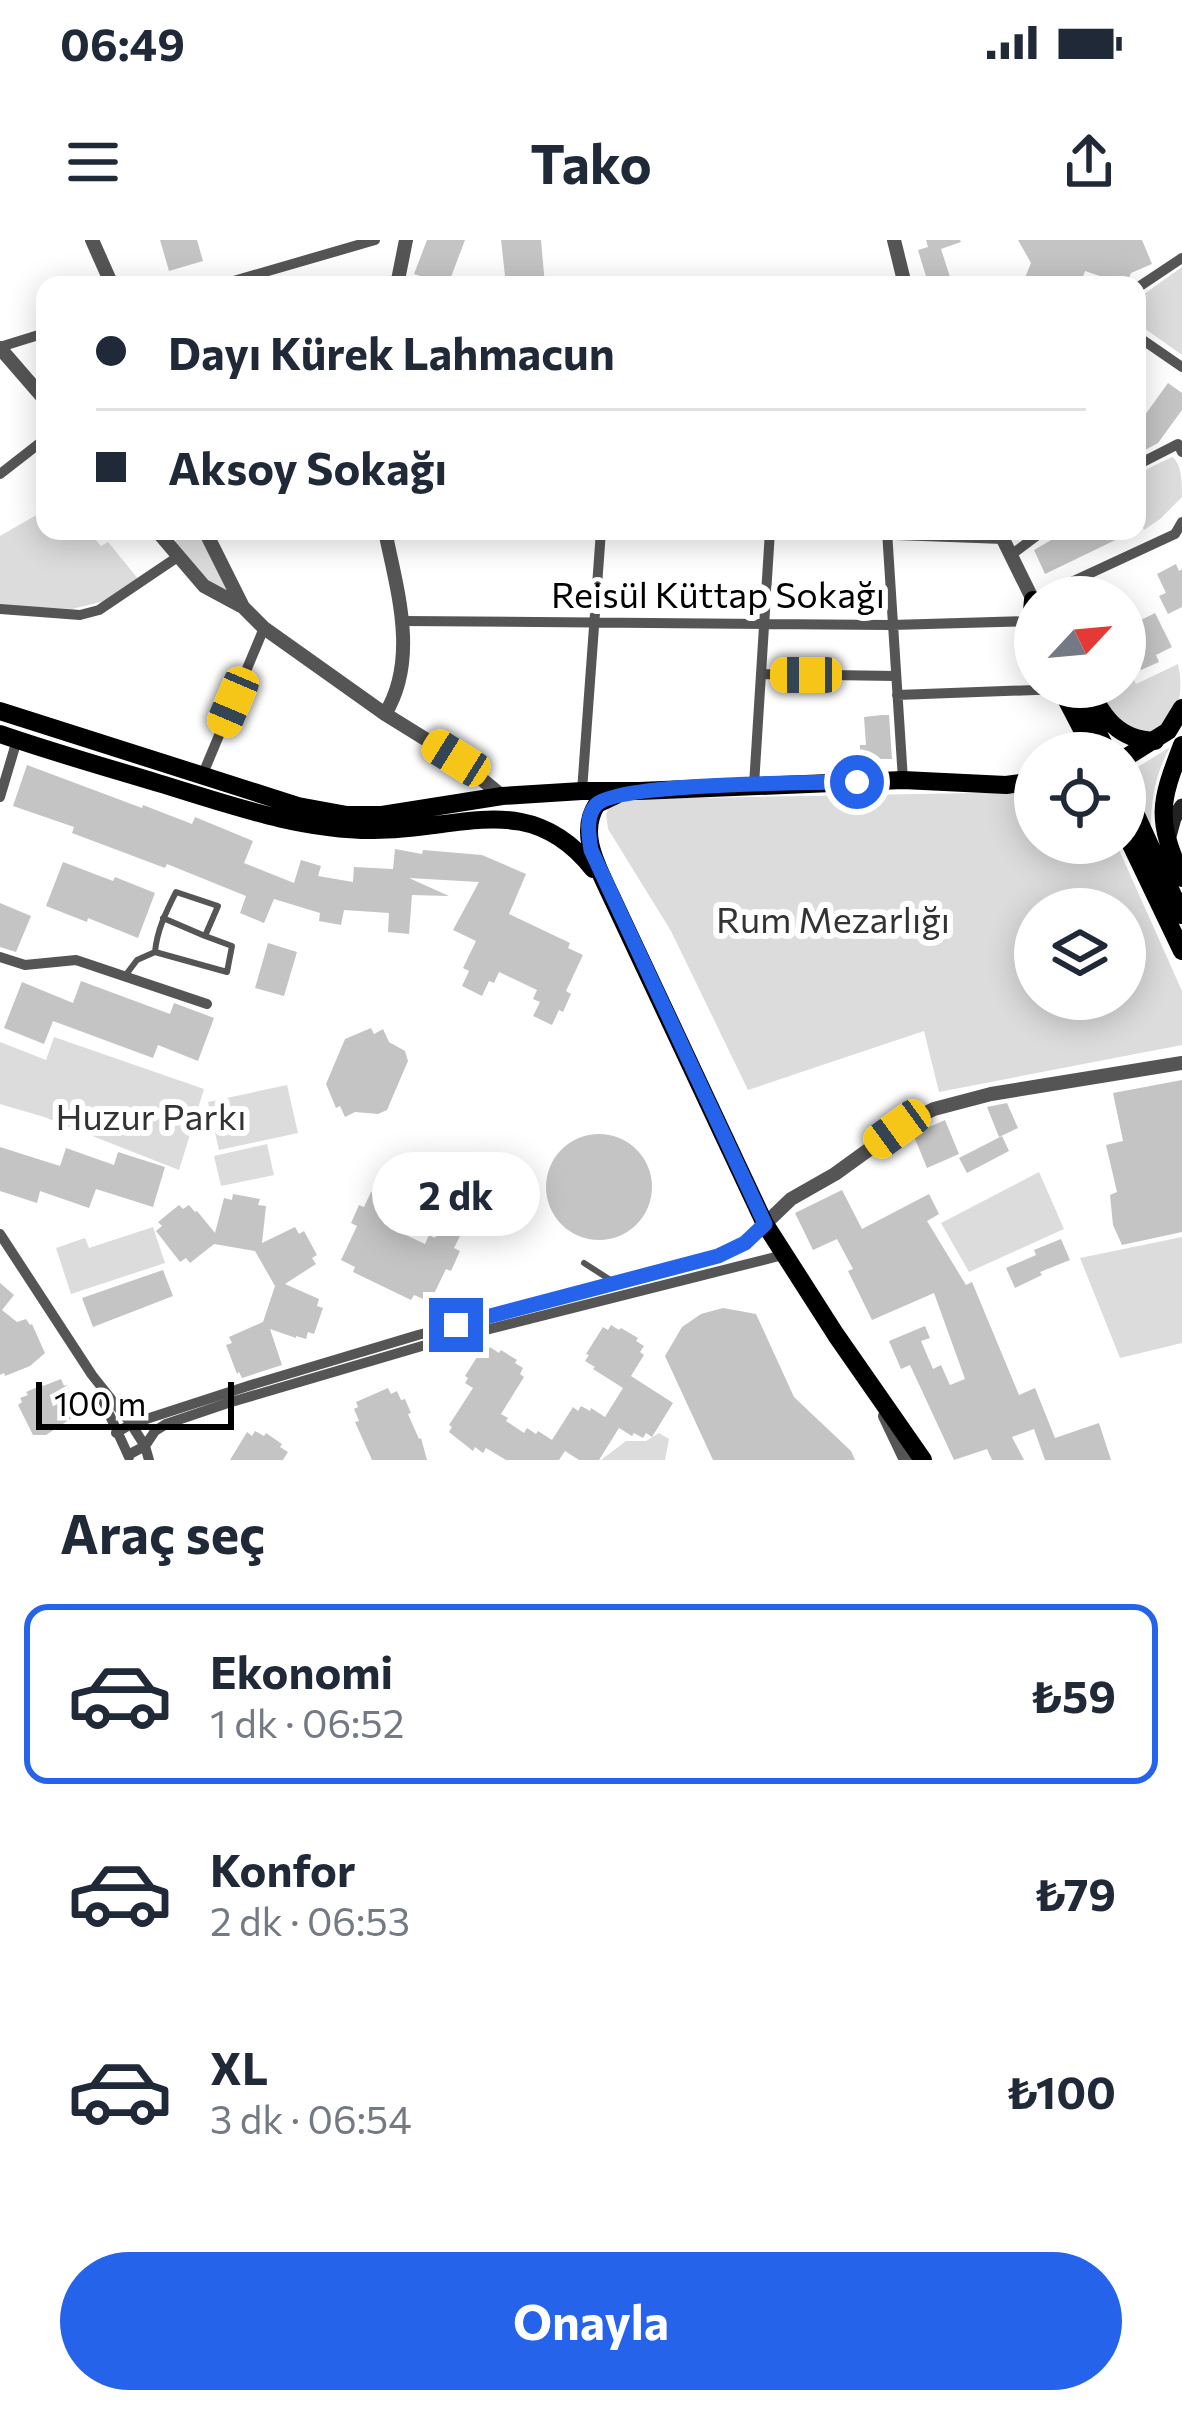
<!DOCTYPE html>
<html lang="tr">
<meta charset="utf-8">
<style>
:root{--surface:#fff;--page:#f2f2f3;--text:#1f2937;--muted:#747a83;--line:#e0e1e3;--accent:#2563eb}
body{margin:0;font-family:Commissioner,sans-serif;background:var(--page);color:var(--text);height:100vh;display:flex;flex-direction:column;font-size:45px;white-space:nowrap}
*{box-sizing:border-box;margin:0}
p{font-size:39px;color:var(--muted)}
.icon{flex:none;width:66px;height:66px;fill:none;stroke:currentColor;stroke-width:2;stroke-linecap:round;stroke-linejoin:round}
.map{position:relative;height:1220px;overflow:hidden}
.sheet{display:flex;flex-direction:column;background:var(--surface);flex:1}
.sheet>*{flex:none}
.guide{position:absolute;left:36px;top:36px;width:1110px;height:264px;border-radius:24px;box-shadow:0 6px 30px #0003;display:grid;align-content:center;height:264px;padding:0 60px;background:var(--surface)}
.needle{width:78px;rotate:64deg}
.buttons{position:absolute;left:1014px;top:336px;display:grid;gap:24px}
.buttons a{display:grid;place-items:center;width:132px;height:132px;border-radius:50%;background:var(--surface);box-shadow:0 6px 30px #0003;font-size:60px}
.scale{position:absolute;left:36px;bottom:30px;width:198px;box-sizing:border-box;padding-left:12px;border:6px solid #000;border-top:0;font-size:33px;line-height:42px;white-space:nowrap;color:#000;-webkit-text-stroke:9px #fff;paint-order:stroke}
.end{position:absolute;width:54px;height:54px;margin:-27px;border:15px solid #2563eb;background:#fff;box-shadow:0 0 0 6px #fff}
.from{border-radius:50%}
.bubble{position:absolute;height:84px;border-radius:42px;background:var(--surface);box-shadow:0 6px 30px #0003;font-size:39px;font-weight:700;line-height:84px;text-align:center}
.car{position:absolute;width:36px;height:72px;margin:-36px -18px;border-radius:15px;box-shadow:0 0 9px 3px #0007;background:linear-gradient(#f5c518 24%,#345 0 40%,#f5c518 0 76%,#345 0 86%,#f5c518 0)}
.guide b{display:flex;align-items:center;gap:42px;height:114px;font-size:45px}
.guide b+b{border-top:3px solid var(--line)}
.guide i{width:30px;height:30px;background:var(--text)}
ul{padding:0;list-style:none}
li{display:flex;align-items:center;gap:36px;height:180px;margin:0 24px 18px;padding:0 36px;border:6px solid transparent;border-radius:24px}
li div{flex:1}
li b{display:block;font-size:45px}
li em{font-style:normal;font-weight:700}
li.on{border-color:var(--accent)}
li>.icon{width:108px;height:108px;stroke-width:1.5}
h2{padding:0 60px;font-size:54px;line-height:144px}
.primary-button{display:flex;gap:24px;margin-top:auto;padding:24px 60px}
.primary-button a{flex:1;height:138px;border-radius:72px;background:var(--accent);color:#fff;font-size:48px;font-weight:700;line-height:138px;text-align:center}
.status{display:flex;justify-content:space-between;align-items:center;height:84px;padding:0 60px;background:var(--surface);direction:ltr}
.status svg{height:33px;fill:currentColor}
header{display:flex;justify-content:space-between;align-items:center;height:156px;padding:0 60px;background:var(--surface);font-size:54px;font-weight:700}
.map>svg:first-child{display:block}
.green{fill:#dcdcdc;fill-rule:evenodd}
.building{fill:#c4c4c4}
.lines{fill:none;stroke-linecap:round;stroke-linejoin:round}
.service{stroke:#555;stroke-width:6}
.minor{stroke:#555;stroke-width:10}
.tertiary{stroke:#555;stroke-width:14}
.secondary{stroke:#222;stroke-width:15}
.primary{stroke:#000;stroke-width:18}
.route{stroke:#2563eb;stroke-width:15}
.labels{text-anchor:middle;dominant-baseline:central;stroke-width:12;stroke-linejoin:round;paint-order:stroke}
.street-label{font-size:36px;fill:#000;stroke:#fff}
.park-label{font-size:36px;fill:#333;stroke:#fff}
</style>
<div class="status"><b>06:49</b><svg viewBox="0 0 49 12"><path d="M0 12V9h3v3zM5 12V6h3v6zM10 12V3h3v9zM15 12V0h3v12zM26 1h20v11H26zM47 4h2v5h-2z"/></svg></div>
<header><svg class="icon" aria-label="menu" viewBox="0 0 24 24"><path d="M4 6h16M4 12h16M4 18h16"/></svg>Tako<svg class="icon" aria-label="share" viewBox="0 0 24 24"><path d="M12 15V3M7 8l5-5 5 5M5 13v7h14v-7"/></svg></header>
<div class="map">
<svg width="1182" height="1220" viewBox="0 0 1182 1220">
<rect width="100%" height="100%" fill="#fff"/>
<!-- green -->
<path class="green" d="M1182,27V115L1137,83V59Z
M1172,217C1182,223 1182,244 1182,257L1160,279L1144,290L1137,276V234Z
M45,270V291H88L101,306L108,302L139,340L105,361L72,369L0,365V296Z
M194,291H201L235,358L206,343L171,303Z
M1178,424C1182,442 1182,465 1170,481C1164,488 1152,491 1144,495L1114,479L1095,447H1125V429L1128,427L1136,444Z
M1170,507C1156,533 1151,558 1151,587L1125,545V535Z
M1035,552V603H1116L1182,751V805L939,852L924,791L748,850L671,691L608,589L606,574L610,564L630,559ZM1035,669H1125V759H1035Z
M54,797L204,849L179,930L44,877L0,864V802L46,820Z
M287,845L298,893L219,910L208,862Z
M267,904L274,935L221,946L214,916Z
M1039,932L1064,989L969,1032L941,983Z
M153,987L165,1023L71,1054L56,1008L85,998L89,1008Z
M1182,997V1103L1120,1118L1080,1018Z
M659,1193L669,1199L665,1220H601L626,1201H646Z"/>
<!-- building -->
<path class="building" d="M160,0H197L203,21L169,31Z
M427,0H465L448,45L414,34Z
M501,0H541L545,45H506Z
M926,0H960L961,2L941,9L950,37L928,43L918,10L928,7Z
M1018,0H1142L1152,24L1131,33L1126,45L1085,31L1080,45H1022L1031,23Z
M1168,143L1182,153V170L1158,203L1145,210L1137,205V186Z
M1067,291H1134L1045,334L1034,310Z
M1176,324L1179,331L1182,329V367L1168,374L1159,356L1166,353L1157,334Z
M1155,373L1172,407L1156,415L1159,422L1141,430L1133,414L1125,418V397L1135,392L1131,385Z
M882,475H889L892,519H860V505H866L864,477Z
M27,525L142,568L143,565L192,584L195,577L253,601L244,623L294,643L301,620L321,626L318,636L353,642L354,627L393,629L395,609L422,614L423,610L482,615L526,634L509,674L570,703L568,708L583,715L566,751L571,754L563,772L559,770L552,785L533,776L540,762L533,759L537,750L499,732L494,743L489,741L482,756L462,746L469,731L463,728L476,701L453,690L479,642L409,638L449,656L412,655L409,694L388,692L389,673L344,670L341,685L319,681L320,673L274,659L264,683L240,673L246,656L167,624L165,628L72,593L74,587L13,566Z
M63,622L113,641L115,637L155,653L138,698L88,678L87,682L46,666Z
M0,663L31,676L16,712L0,707Z
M268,703L297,712L284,756L255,748Z
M81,741L170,774L174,763L214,778L198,821L158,805L153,818L53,781L44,804L4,788L22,742L73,763Z
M371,788L374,794L383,789L389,802L405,811L408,821L387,870L378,874L355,872L345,877L340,866L336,868L326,844L345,799Z
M1182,840V992L1122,1005L1113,985L1110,955L1117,952L1106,905L1123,901L1113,853Z
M1007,863L1018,888L999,897L987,867Z
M945,880L959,914L927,928L913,894Z
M546 947a53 53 0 1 1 106 0a53 53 0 1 1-106 0Z
M1002,896L1009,911L967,933L959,918Z
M0,907L60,926L66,908L114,925L118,912L165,927L153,967L96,949L89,968L40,951L37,963L0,951Z
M842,950L862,989L929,954L939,974L927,981L966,1045L972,1042L1019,1155L1035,1148L1055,1198L1099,1183L1111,1220H1045L1034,1189L1012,1197L1024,1220H992L987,1209L954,1220L910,1125L901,1129L889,1101L925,1086L930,1098L921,1101L933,1129L941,1125L950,1145L965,1139L934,1053L872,1080L848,1031L853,1029L837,999L813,1010L795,973Z
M371,952L392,962L386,975L393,979L389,987L425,1004L429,995L435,998L441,984L461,994L454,1008L460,1011L451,1031L446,1029L430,1062L414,1055L411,1060L353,1032L355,1027L341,1020L357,986L351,983L359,965L364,967Z
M233,954L260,959L258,965L266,966L262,1003L295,987L299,994L304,991L317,1015L312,1018L316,1024L285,1044L319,1059L317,1066L323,1068L314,1094L308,1092L306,1099L296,1096V1098L270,1089L282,1125L242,1138L239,1132L237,1134L226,1105L232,1103L229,1097L263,1082L275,1046L255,1011L214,1004L190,1023L186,1018L180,1022L156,991L162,986L158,982L179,965L183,969L189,965L195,972L197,971L215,993L224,958L232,960Z
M1061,999L1070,1020L1040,1032L1042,1035L1015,1048L1006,1028L1036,1015L1034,1010Z
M163,1030L173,1056L93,1087L82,1058Z
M0,1043L14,1055L2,1070L17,1082L26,1079L30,1085L32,1084L45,1113L30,1126L5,1136L4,1133L0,1135Z
M723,1068L756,1074L794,1157L851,1211L855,1220H713L665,1116L682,1087L701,1074Z
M611,1085L619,1090L621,1088L638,1098L636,1101L644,1106L640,1112L644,1115L631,1136L673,1163L652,1197L646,1193L643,1198L634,1193L632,1196L619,1188L599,1220H579L565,1211L559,1220H506L486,1208L483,1213L475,1207L473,1211L449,1192L452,1187L449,1185L473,1148L465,1143L468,1138L465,1136L482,1109L487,1112L490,1107L499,1113L501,1110L517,1120L515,1123L523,1128L520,1134L524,1137L501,1174L508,1178L506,1181L524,1193L527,1188L536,1194L538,1191L552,1200L573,1167L578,1171L581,1166L590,1171L591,1168L605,1177L623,1148L593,1129L595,1127L585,1121L589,1115L586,1114L603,1087L608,1090Z
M61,1139L64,1146L67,1145L78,1174L46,1195H33L18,1165L22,1162L20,1158L28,1155L26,1152L42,1145L43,1146Z
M388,1148L391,1154L397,1151L401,1160L405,1159L411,1173L408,1174L419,1199L421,1198L427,1220H372L355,1182L359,1181L354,1169L358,1167L356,1162Z
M255,1191L264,1196L266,1193L282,1204L280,1207L288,1212L283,1220H230L247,1192L252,1196Z"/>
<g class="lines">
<!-- service -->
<path class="service" d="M155,712C157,690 166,672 176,652L218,666L205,696L163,678
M125,736L137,720L155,712L227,732L232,706L205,696
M584,1023L612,1041"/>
<!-- minor -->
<path class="minor" d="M220,45L375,0
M1137,48L1182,18
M1137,96L1182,127
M0,107L45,93
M1137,225L1178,204L1182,212
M0,234L45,199
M789,291L1003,299
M887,291L903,540
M207,296L231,291
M1011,315L1043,291
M1039,357L1175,294L1182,282
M0,369L80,375L99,370L179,316
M404,381L892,385L1031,381
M761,434L896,436
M897,455L1061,449
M202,536L264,388
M754,545L770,291
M582,551L601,291
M0,557L17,500
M0,717L25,725L76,720L207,764
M0,994L92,1135L131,1184L145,1206L149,1220
M99,1152L129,1217
M116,1193L131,1184L251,1145L418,1095L718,1016L745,1003L765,984
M128,1215L145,1206L155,1191L166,1184L228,1163L422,1106L783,1015"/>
<!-- tertiary -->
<path class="tertiary" d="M92,0L112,45
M894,0L905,45
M397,45L406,0
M0,108L45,160
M157,291L204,346L243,367L264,388L385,474L456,518L502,556
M205,291L243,367
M385,291C397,350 419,419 385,474
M999,291L1033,360
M765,984L791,959L835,934L907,882L934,869L991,854L1182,823
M885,1176L906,1220"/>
<!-- secondary -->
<path class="secondary" d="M1168,600L1174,578L1182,566"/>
<!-- primary -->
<path class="primary" d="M1033,360L1031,381L1035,390
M1060,447L1087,499L1083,513
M1088,447C1103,477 1118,500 1155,501
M1084,465L1106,509
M0,471L298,566L347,575H382L502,556L582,551H639L903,540L1006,545L1035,541
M0,494C52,512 105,527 158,543C228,564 298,590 372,590C459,591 529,548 593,629
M1182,505C1159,565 1156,578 1182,638
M1125,518L1168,491L1182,468
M1125,551L1182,675
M616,555L597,564C577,594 599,629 612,658L765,984L836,1095L923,1220
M1125,592L1182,711"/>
</g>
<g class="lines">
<!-- route -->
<path class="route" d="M456,1085L718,1016L745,1003L765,984L591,610C589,596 585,577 596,565C617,542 816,543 857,542"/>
</g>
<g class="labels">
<!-- street labels -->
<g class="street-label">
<text x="718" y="353">Reisül Küttap Sokağı</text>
</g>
<!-- park labels -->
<g class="park-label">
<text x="833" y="678">Rum Mezarlığı</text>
<text x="151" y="875">Huzur Parkı</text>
</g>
</g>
</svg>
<div class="buttons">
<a><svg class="needle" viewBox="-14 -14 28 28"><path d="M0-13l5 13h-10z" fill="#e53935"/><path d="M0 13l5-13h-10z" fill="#747a83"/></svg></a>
<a><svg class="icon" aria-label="locate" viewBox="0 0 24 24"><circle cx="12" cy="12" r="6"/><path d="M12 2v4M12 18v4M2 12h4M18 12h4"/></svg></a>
<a><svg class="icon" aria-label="layers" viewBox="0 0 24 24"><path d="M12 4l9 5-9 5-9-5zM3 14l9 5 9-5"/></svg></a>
</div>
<div class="scale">100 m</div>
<i class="end from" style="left:857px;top:542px"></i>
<i class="end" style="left:456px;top:1085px"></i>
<div class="bubble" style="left:372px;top:912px;width:168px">2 dk</div>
<i class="car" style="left:806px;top:435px;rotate:270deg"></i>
<i class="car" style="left:233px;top:462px;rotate:203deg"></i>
<i class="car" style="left:456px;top:518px;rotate:302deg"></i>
<i class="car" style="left:897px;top:889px;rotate:234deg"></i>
<div class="guide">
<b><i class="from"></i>Dayı Kürek Lahmacun</b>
<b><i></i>Aksoy Sokağı</b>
</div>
</div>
<section class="sheet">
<h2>Araç seç</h2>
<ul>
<li class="on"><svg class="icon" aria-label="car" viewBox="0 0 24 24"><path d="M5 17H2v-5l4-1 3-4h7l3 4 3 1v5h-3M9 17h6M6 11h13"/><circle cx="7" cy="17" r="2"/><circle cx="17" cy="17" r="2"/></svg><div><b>Ekonomi</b><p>1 dk · 06:52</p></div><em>₺59</em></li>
<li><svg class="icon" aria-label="car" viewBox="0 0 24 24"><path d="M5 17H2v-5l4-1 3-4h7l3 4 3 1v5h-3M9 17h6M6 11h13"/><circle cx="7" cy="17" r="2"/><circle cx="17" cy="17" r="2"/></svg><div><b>Konfor</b><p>2 dk · 06:53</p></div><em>₺79</em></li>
<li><svg class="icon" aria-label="car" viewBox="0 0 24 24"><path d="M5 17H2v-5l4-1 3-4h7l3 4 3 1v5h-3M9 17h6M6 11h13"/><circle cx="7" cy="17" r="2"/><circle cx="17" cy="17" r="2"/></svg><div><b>XL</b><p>3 dk · 06:54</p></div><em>₺100</em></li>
</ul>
<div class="primary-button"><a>Onayla</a></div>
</section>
